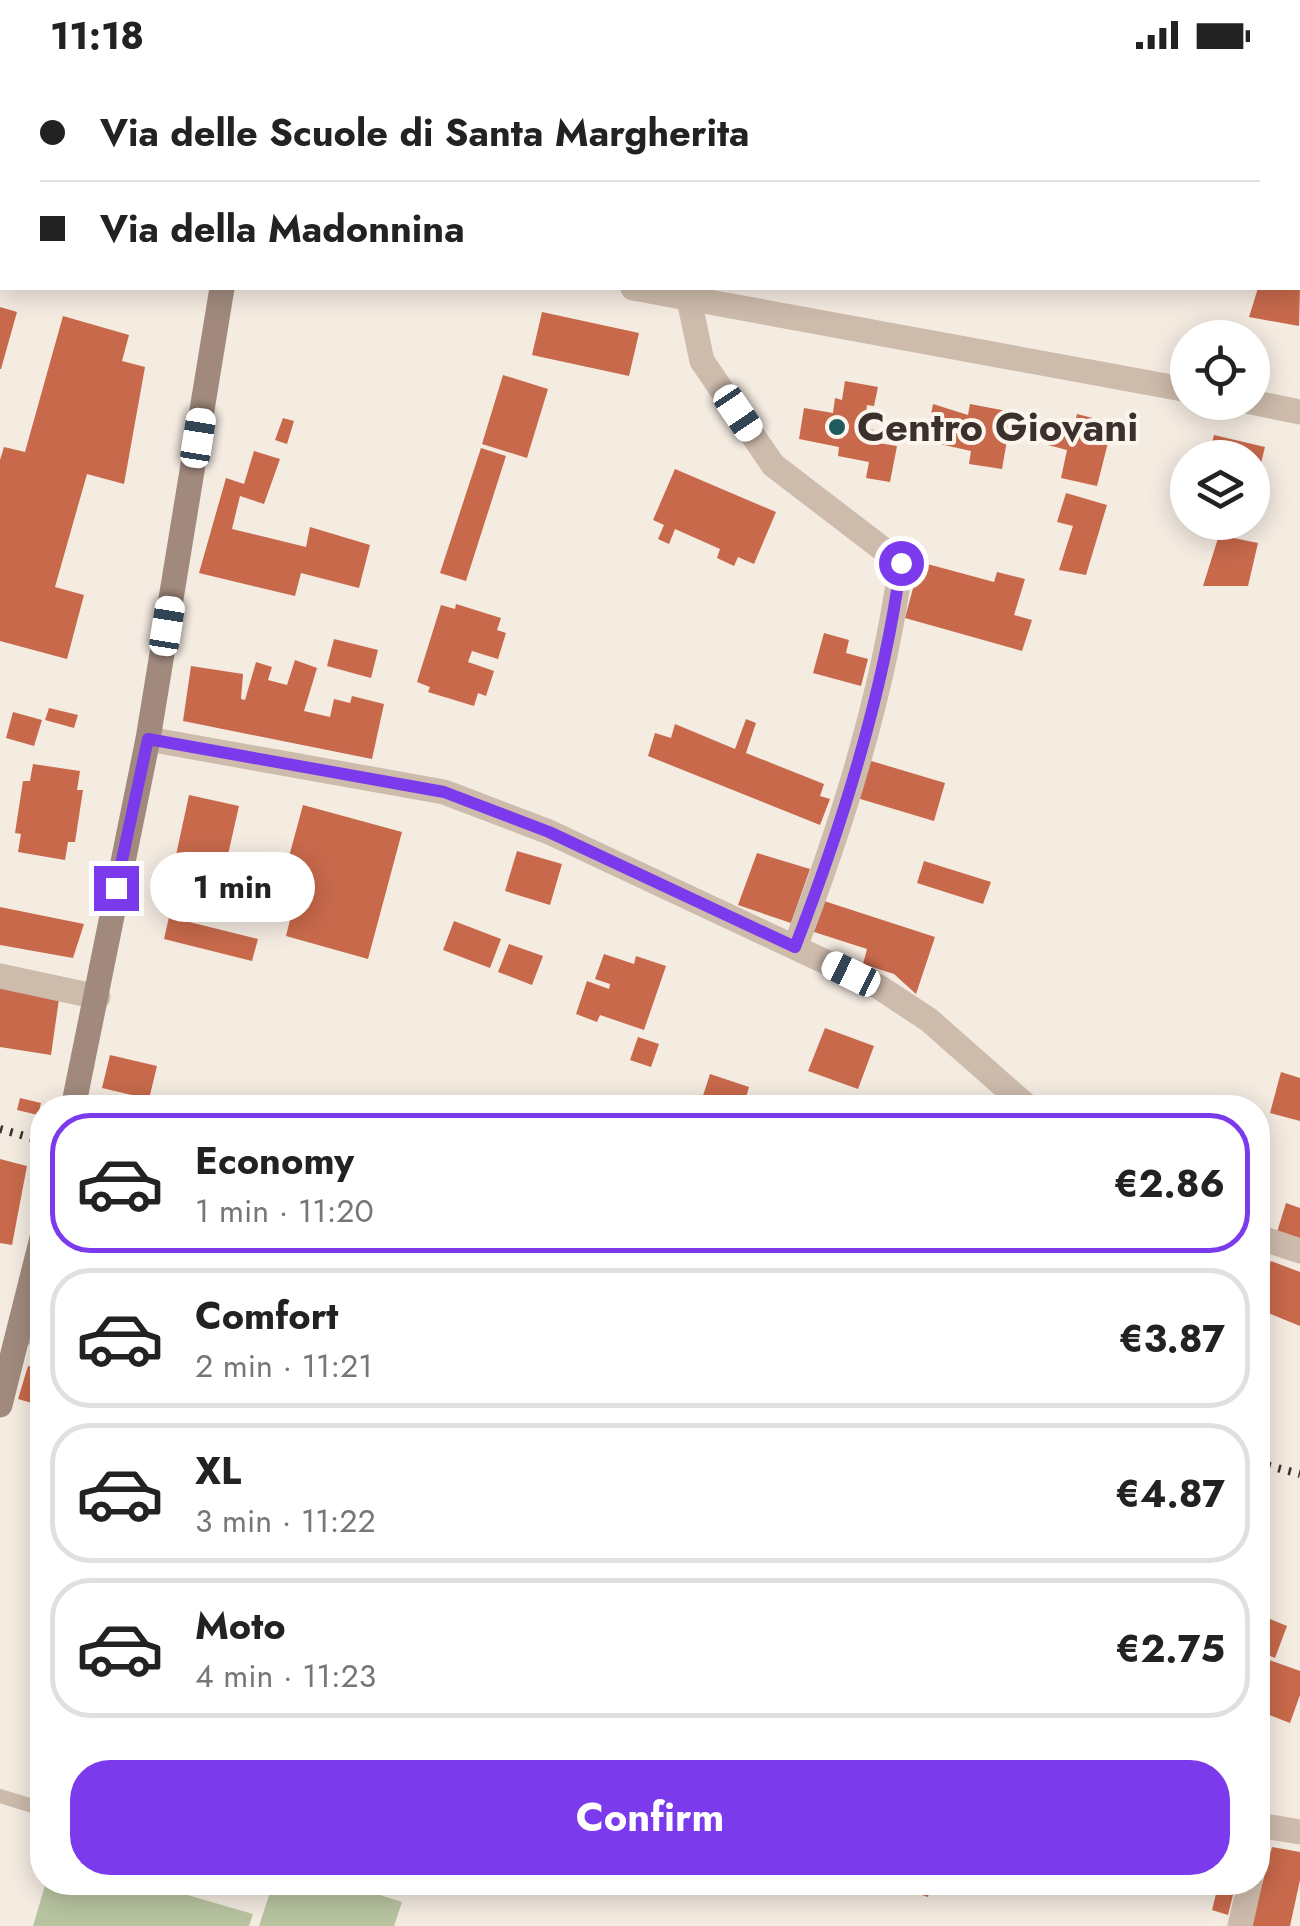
<!DOCTYPE html>
<meta charset="utf-8">
<style>
:root{--surface:#fff;--page:#f6f6f6;--text:#222;--muted:#767676;--line:#e0e0e0;--accent:#7c3aed}
body{margin:0;font-family:Jost,sans-serif;background:var(--page);color:var(--text);height:100vh;display:flex;flex-direction:column;font-size:38px;white-space:nowrap}
*{box-sizing:border-box;margin:0}
p{font-size:32px;color:var(--muted)}
.icon{flex:none;width:55px;height:55px;fill:none;stroke:currentColor;stroke-width:2;stroke-linecap:round;stroke-linejoin:round}
.map{position:relative;flex:1;overflow:hidden}
.drawer{position:absolute;left:30px;top:1025px;width:1240px;height:800px;display:flex;flex-direction:column;background:var(--surface);border-radius:40px;box-shadow:0 5px 25px #0003}
.drawer>*{flex:none}
.banner{position:absolute;left:0px;top:0px;width:1300px;height:220px;box-shadow:0 5px 25px #0003;display:grid;align-content:center;height:220px;padding:0 40px;background:var(--surface)}
.buttons{position:absolute;left:1170px;top:250px;display:grid;gap:20px}
.buttons a{display:grid;place-items:center;width:100px;height:100px;border-radius:50%;background:var(--surface);box-shadow:0 5px 25px #0003;font-size:50px}
.end{position:absolute;width:45px;height:45px;margin:-22px;border:12px solid #7c3aed;background:#fff;box-shadow:0 0 0 5px #fff}
.from{border-radius:50%}
.bubble{position:absolute;height:70px;border-radius:35px;background:var(--surface);box-shadow:0 5px 25px #0003;font-size:32px;font-weight:700;line-height:70px;text-align:center}
.car{position:absolute;width:30px;height:60px;margin:-30px -15px;border-radius:12px;box-shadow:0 0 8px 2px #0007;background:linear-gradient(#fff 24%,#345 0 40%,#fff 0 76%,#345 0 86%,#fff 0)}
.banner b{display:flex;align-items:center;gap:35px;height:95px;font-size:38px}
.banner b+b{border-top:2px solid var(--line)}
.banner i{width:25px;height:25px;background:var(--text)}
ul{padding:18px 0 0;list-style:none}
li{display:flex;align-items:center;gap:30px;height:140px;margin:0 20px 15px;padding:0 20px;border:5px solid var(--line);border-radius:40px}
li div{flex:1}
li b{display:block;font-size:38px}
li em{font-style:normal;font-weight:700}
li.selected{border-color:var(--accent)}
li>.icon{width:90px;height:90px;stroke-width:1.5}
.button{display:flex;gap:20px;margin-top:auto;padding:20px 40px}
.button a{flex:1;height:115px;border-radius:40px;background:var(--accent);color:#fff;font-size:40px;font-weight:700;line-height:115px;text-align:center}
.status{display:flex;justify-content:space-between;align-items:center;height:70px;padding:0 50px;background:var(--surface);direction:ltr}
.status svg{height:28px;fill:currentColor}
.map>svg:first-child{display:block}
.green{fill:#b8c4a0}
.building{fill:#c8694b}
.lines{fill:none;stroke-linecap:round;stroke-linejoin:round}
.lane{stroke:#cdbbac;stroke-width:14}
.street{stroke:#cdbbac;stroke-width:25}
.secondary{stroke:#a18a7d;stroke-width:25}
.rail{stroke:#3b302b;stroke-width:8;stroke-dasharray:2.5 8;stroke-linecap:butt}
.route{stroke:#7c3aed;stroke-width:12}
.poi-dot{fill:#1f5a5e;stroke:#fbf5ee;stroke-width:4}
.labels{text-anchor:middle;dominant-baseline:central;stroke-width:8;stroke-linejoin:round;paint-order:stroke}
.poi-label{font-size:40px;font-weight:bold;fill:#3b302b;stroke:#fbf5ee;text-anchor:start}
</style>
<div class="status"><b>11:18</b><svg viewBox="0 0 49 12"><path d="M0 12V9h3v3zM5 12V6h3v6zM10 12V3h3v9zM15 12V0h3v12zM26 1h20v11H26zM47 4h2v5h-2z"/></svg></div>
<div class="map">
<svg width="1300" height="1856" viewBox="0 0 1300 1856">
<rect width="100%" height="100%" fill="#f4ebe1"/>
<!-- green -->
<path class="green" d="M46,1812L146,1813L253,1844L249,1856H33Z
M273,1813H342L402,1832L394,1856H259Z"/>
<!-- building -->
<path class="building" d="M1258,218H1300L1299,256L1249,247Z
M0,237L17,242L1,299H0Z
M542,242L639,263L629,306L532,285Z
M63,246L129,265L122,291L145,297L124,414L87,404L55,517L84,525L67,589L0,571V390L4,377L25,382Z
M503,305L548,319L527,388L482,374Z
M845,311L878,317L874,336L867,335L864,358L874,360L872,372L897,376L890,412L866,408L869,392L838,386L839,377L799,369L804,338L833,343L835,328L842,330Z
M933,334L968,345L970,334L1012,342L1002,399L969,394L971,381L926,371Z
M1077,344L1113,353L1097,416L1061,408L1067,380L1048,375L1054,352L1074,357Z
M283,348L294,351L287,374L275,370Z
M1214,365L1265,377L1254,421L1252,388H1208Z
M481,378L506,386L466,511L440,503Z
M254,381L280,389L264,434L240,426L232,459L306,477L310,457L370,475L359,518L301,503L295,526L199,503L226,408L244,414Z
M675,399L776,442L754,494L738,487L734,496L717,488L720,479L675,459L669,474L658,469L664,455L653,450Z
M1066,423L1107,435L1086,505L1059,500L1073,456L1057,452Z
M1219,465L1258,473L1248,516H1203Z
M920,492L994,512L997,502L1025,509L1014,545L1032,550L1022,581L905,548Z
M456,534L501,548L497,560L506,563L498,589L472,581L468,592L494,601L486,626L478,623L474,636L428,622L430,617L417,612L441,535L455,539Z
M824,563L849,570L846,583L868,589L861,616L813,603Z
M334,569L378,580L371,608L327,596Z
M295,590L317,598L304,641L330,647L334,629L350,633L352,626L384,634L372,689L183,651L191,596L243,604L241,629L245,630L256,592L272,597L268,610L287,615Z
M49,638L78,645L74,658L45,650Z
M13,642L42,650L34,676L6,668Z
M746,649L756,653L746,683L824,714L820,726L830,729L820,755L648,686L655,663L671,668L675,654L735,679Z
M868,690L945,713L934,751L857,728Z
M33,694L80,701L77,720H83L75,772H68L65,790L18,782L21,764L15,763L23,711H30Z
M189,725L239,736L219,824L170,813Z
M303,735L402,762L368,889L286,866L292,842L275,838Z
M517,781L562,794L550,835L505,821Z
M757,783L810,799L791,853L738,835Z
M924,791L991,812L983,834L917,813Z
M821,830L935,867L916,924L894,904L863,894L867,879L811,861Z
M0,837L84,854L73,888L0,875Z
M169,847L258,869L252,891L164,869Z
M454,851L501,869L490,898L443,880Z
M509,874L543,886L532,915L498,902Z
M604,884L634,894L636,886L666,896L644,960L600,945L597,952L576,944L587,911L609,919L610,914L595,909Z
M0,917L59,929L51,985L0,977Z
M825,958L874,976L858,1019L808,1001Z
M638,967L659,974L651,997L630,990Z
M110,985L157,996L149,1029L102,1018Z
M1281,1002L1300,1008V1051L1270,1043Z
M710,1004L749,1017L743,1038H699Z
M577,1025L615,1037V1038H573Z
M20,1028L41,1033L38,1045L17,1040Z
M0,1089L27,1096L12,1175L0,1173Z
M1286,1133L1300,1138V1169L1277,1162Z
M1271,1191L1300,1202V1256L1258,1239V1221Z
M34,1289L42,1292V1336L18,1329L28,1296L33,1297Z
M1258,1544L1287,1556L1275,1588L1258,1581Z
M1258,1586L1300,1601V1625L1290,1653L1262,1642L1258,1653Z
M1272,1777L1300,1782V1810L1290,1856H1251Z
M903,1812H932L928,1827L901,1818Z
M1219,1812L1235,1817L1228,1845L1212,1840Z"/>
<g class="lines">
<!-- lane -->
<path class="lane" d="M0,1726L42,1739"/>
<!-- street -->
<path class="street" d="M67,2L68,0
M0,55L2,56
M633,218L1188,320
M688,225L702,291L773,395L901,493C884,622 842,756 795,877
M1251,332L1300,342
M148,669L444,722L549,762L879,917L929,950L1029,1038
M0,906L98,927
M1258,1167L1300,1181
M21,1259L42,1266
M1258,1755L1300,1762
M1240,1856L1250,1812"/>
<!-- secondary -->
<path class="secondary" d="M276,2L277,0
M73,1038L148,669L222,218
M0,1335L42,1168"/>
<!-- rail -->
<path class="rail" d="M0,1059L42,1071
M1258,1393L1300,1404"/>
</g>
<g class="lines">
<!-- route -->
<path class="route" d="M116,818L148,669L444,722L549,762L795,877C842,756 884,622 901,493"/>
</g>
<!-- markers -->
<circle class="poi-dot" cx="837" cy="357" r="10"/>
<g class="labels">
<!-- poi labels -->
<g class="poi-label">
<text x="857" y="357">Centro Giovani</text>
</g>
</g>
</svg>
<div class="buttons">
<a><svg class="icon" aria-label="locate" viewBox="0 0 24 24"><circle cx="12" cy="12" r="6"/><path d="M12 2v4M12 18v4M2 12h4M18 12h4"/></svg></a>
<a><svg class="icon" aria-label="layers" viewBox="0 0 24 24"><path d="M12 4l9 5-9 5-9-5zM3 14l9 5 9-5"/></svg></a>
</div>
<i class="end from" style="left:901px;top:493px"></i>
<i class="end" style="left:116px;top:818px"></i>
<div class="bubble" style="left:150px;top:782px;width:165px">1 min</div>
<i class="car" style="left:738px;top:343px;rotate:146deg"></i>
<i class="car" style="left:198px;top:368px;rotate:9deg"></i>
<i class="car" style="left:167px;top:556px;rotate:9deg"></i>
<i class="car" style="left:851px;top:904px;rotate:296deg"></i>
<div class="banner">
<b><i class="from"></i>Via delle Scuole di Santa Margherita</b>
<b><i></i>Via della Madonnina</b>
</div>
<section class="drawer">
<ul>
<li class="selected"><svg class="icon" aria-label="car" viewBox="0 0 24 24"><path d="M5 17H2v-5l4-1 3-4h7l3 4 3 1v5h-3M9 17h6M6 11h13"/><circle cx="7" cy="17" r="2"/><circle cx="17" cy="17" r="2"/></svg><div><b>Economy</b><p>1 min · 11:20</p></div><em>€2.86</em></li>
<li><svg class="icon" aria-label="car" viewBox="0 0 24 24"><path d="M5 17H2v-5l4-1 3-4h7l3 4 3 1v5h-3M9 17h6M6 11h13"/><circle cx="7" cy="17" r="2"/><circle cx="17" cy="17" r="2"/></svg><div><b>Comfort</b><p>2 min · 11:21</p></div><em>€3.87</em></li>
<li><svg class="icon" aria-label="car" viewBox="0 0 24 24"><path d="M5 17H2v-5l4-1 3-4h7l3 4 3 1v5h-3M9 17h6M6 11h13"/><circle cx="7" cy="17" r="2"/><circle cx="17" cy="17" r="2"/></svg><div><b>XL</b><p>3 min · 11:22</p></div><em>€4.87</em></li>
<li><svg class="icon" aria-label="car" viewBox="0 0 24 24"><path d="M5 17H2v-5l4-1 3-4h7l3 4 3 1v5h-3M9 17h6M6 11h13"/><circle cx="7" cy="17" r="2"/><circle cx="17" cy="17" r="2"/></svg><div><b>Moto</b><p>4 min · 11:23</p></div><em>€2.75</em></li>
</ul>
<div class="button"><a>Confirm</a></div>
</section>
</div>
